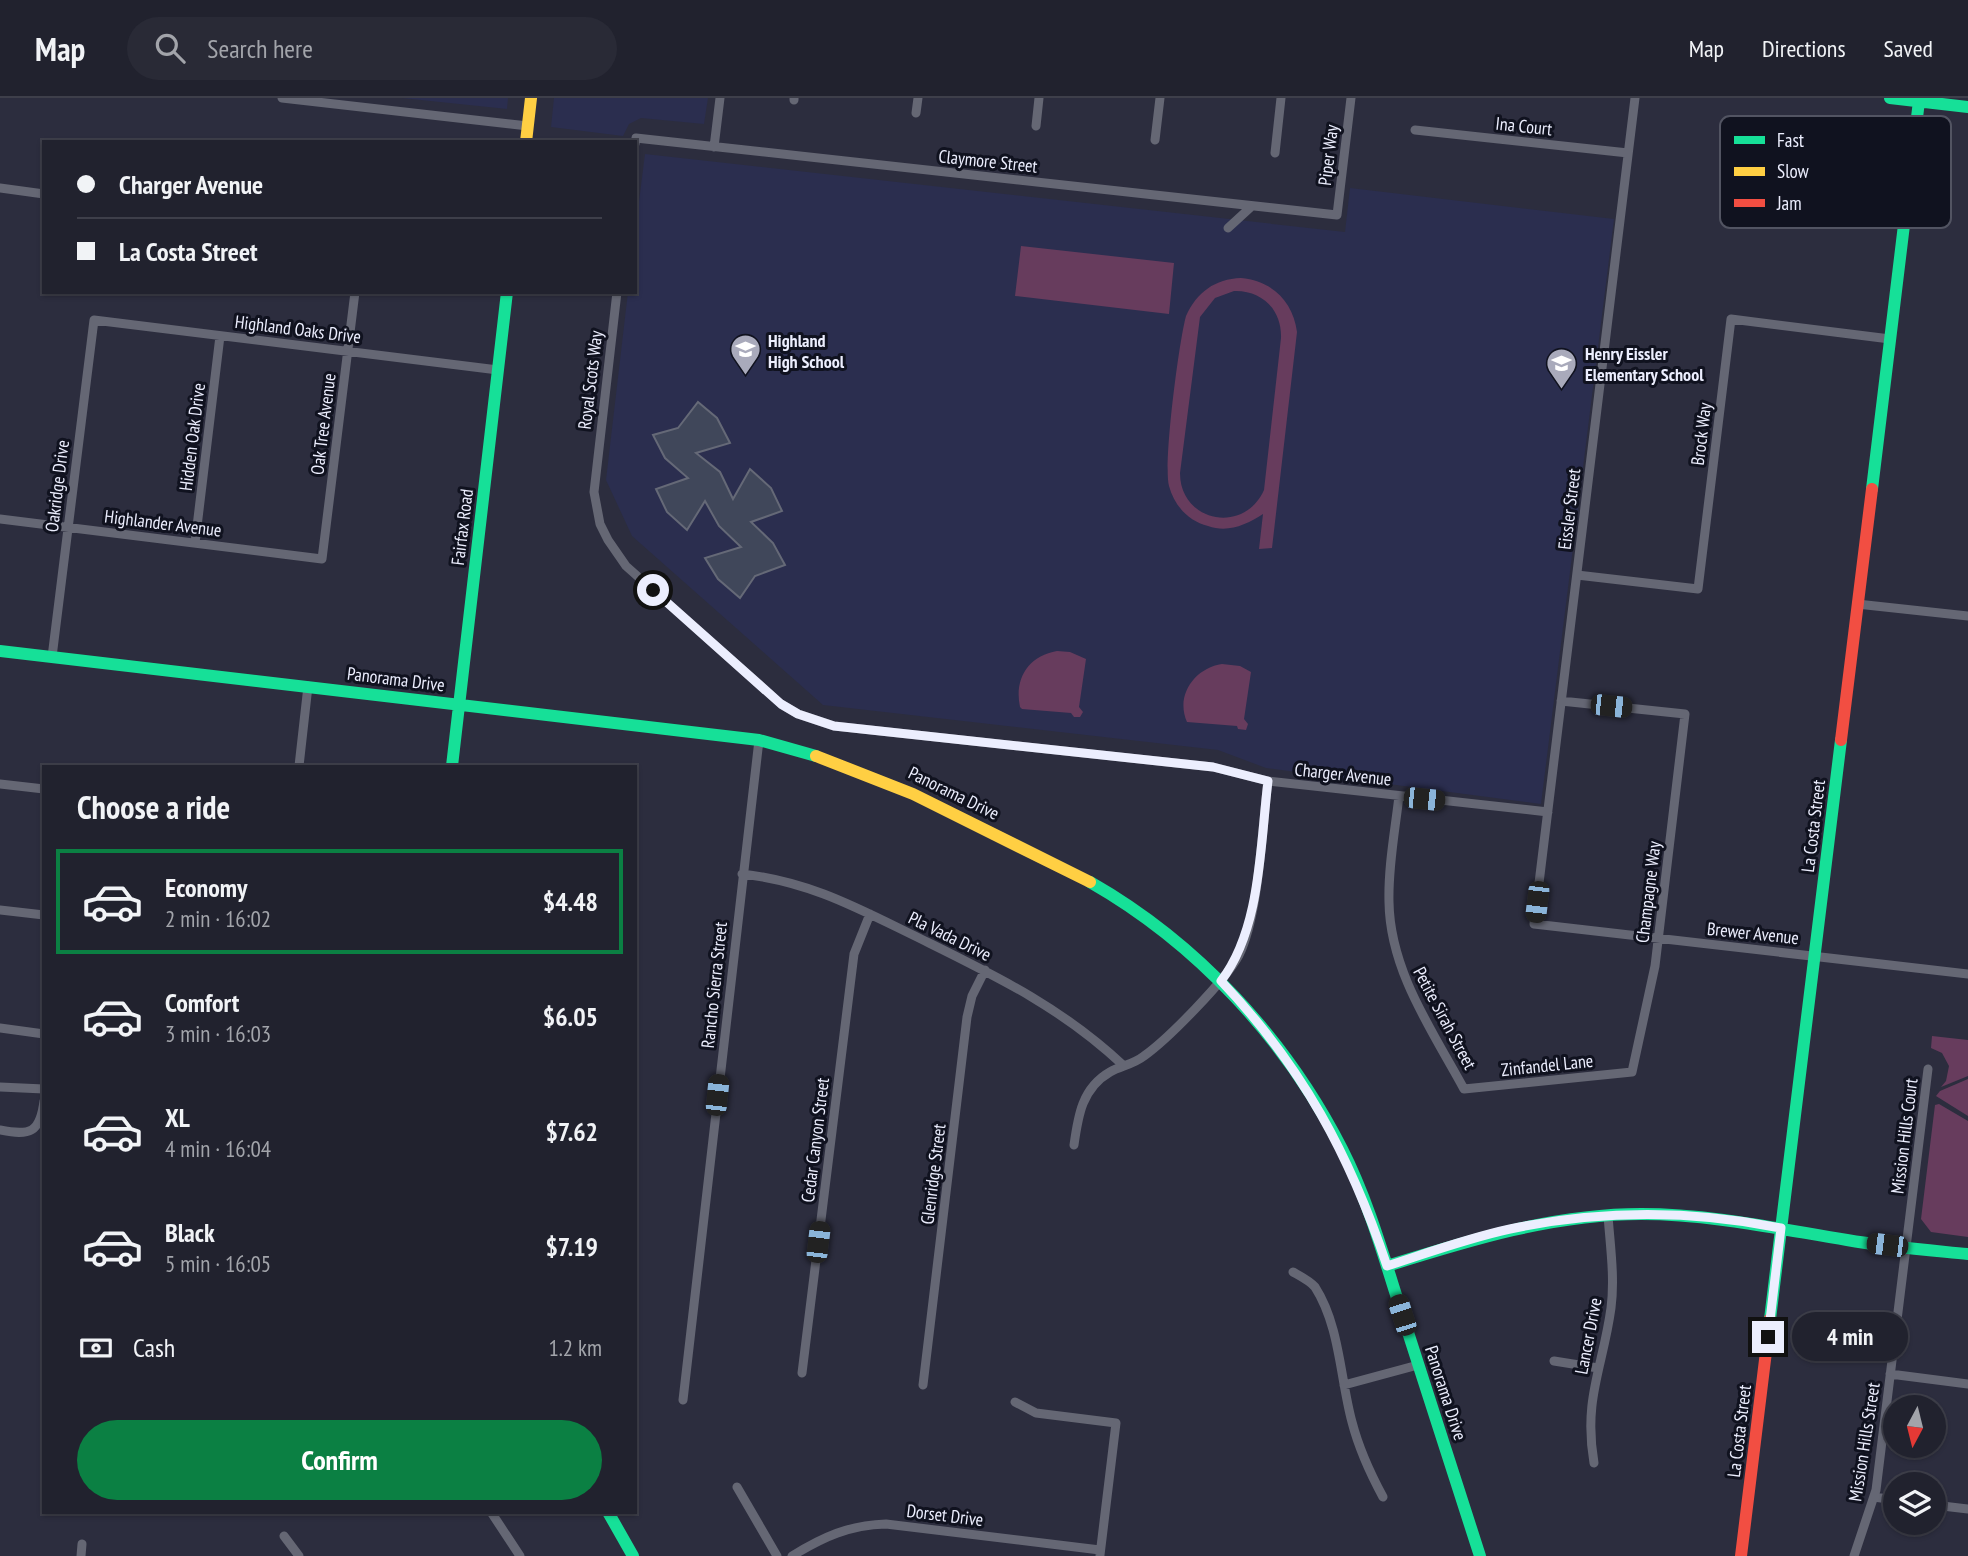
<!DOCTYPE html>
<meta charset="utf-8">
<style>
:root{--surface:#21222e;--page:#292a36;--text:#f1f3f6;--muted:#a2a4aa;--line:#3e3f4a;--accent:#0b8043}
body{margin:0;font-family:"PT Sans Narrow",sans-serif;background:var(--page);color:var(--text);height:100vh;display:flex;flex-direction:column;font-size:26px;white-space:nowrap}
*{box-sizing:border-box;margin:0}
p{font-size:23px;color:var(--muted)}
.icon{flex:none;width:38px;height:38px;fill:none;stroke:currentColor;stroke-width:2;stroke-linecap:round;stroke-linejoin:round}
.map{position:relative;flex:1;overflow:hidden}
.panel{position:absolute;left:42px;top:667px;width:595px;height:749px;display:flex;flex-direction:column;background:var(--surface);border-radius:0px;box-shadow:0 2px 5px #0004,0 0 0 2px var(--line)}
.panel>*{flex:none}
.guide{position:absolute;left:42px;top:42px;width:595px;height:154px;border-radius:0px;box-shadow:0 2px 5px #0004,0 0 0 2px var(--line);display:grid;align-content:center;height:154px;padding:0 35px;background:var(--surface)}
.needle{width:46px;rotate:187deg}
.buttons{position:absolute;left:1883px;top:1297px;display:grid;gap:14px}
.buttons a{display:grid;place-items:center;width:63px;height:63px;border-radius:50%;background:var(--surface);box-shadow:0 2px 5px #0004,0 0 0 2px var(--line);font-size:35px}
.end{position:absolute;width:32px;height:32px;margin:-16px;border:9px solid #eceefe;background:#111;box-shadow:0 0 0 4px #111}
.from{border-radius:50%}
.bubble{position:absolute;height:49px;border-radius:24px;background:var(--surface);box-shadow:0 2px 5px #0004,0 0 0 2px var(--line);font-size:23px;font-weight:700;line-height:49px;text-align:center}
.car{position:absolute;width:21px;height:42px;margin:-21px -10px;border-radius:9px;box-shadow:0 0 5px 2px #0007;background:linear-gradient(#222 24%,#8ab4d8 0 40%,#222 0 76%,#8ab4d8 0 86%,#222 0)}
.guide b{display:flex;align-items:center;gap:24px;height:66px;font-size:26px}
.guide b+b{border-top:2px solid var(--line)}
.guide i{width:18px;height:18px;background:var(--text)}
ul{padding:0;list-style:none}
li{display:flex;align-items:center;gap:21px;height:105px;margin:0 14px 10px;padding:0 21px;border:4px solid transparent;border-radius:0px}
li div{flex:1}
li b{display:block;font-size:26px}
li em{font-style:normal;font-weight:700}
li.selected{border-color:var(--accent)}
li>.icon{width:63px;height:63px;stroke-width:1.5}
h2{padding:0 35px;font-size:32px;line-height:84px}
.pay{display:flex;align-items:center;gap:18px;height:77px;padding:0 35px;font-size:26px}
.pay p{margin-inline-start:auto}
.button{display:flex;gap:14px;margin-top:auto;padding:14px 35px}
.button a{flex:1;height:80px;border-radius:42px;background:var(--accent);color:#fff;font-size:28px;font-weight:700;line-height:80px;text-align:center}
header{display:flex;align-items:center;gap:42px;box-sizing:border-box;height:98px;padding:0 35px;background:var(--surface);border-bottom:2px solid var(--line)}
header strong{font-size:33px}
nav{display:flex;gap:38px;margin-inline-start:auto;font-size:24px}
.search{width:490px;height:63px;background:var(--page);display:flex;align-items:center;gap:18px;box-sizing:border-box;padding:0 24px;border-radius:38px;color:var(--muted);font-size:26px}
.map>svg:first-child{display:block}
.built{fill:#2b2e4f}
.green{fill:#673c5d;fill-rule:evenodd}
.building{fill:#40475a;stroke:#656977;stroke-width:2}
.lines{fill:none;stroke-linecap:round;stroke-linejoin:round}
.street{stroke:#656774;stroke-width:9}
.fast{stroke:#16e098;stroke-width:12}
.slow{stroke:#ffcf43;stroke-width:12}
.jam{stroke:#f24e42;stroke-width:12}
.route{stroke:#eceefe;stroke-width:9}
.labels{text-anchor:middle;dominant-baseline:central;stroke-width:6;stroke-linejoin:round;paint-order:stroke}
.street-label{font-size:18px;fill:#eceefe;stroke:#10121f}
.poi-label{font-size:18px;font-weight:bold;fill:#eceefe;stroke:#10121f;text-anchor:start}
.key{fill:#10121f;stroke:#525462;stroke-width:2}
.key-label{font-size:19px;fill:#eceefe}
</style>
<header>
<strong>Map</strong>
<div class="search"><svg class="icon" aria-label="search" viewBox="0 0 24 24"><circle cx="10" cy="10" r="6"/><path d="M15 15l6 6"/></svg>Search here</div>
<nav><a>Map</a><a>Directions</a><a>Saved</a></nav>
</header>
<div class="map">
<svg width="1968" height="1458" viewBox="0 0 1968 1458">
<rect width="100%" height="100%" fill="#2c2d3e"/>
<!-- built -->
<path class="built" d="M402,0H508L507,11Z
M554,0H708L704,26L641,20L629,26L623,38L551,29Z
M645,56L1345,134L1350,90L1614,121L1541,706L1266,670L1218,652L823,607L632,438L606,382L628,194H635V135Z"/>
<!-- green -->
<path class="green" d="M1021,148L1174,165L1169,216L1015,198Z
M1241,180C1272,183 1293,203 1297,234L1272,450L1259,451L1263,416C1246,427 1228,435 1208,428C1188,423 1174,407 1169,388C1163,366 1179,243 1186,218C1197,194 1215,181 1241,180ZM1234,193C1262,192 1282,212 1281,240L1264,392C1244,437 1180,424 1180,375L1200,219L1215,200Z
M1057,553L1070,554L1086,561L1079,609L1083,614L1080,619H1074L1071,615L1022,611L1020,609C1014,581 1028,558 1057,553Z
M1222,566L1240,568L1251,574L1244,621L1248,626L1246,632L1238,631L1237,628L1187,624C1175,597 1195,570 1222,566Z
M1932,938L1968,942V978L1941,989L1946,983L1949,968L1942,955L1931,950Z
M1968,981V1018L1936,998L1940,993Z
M1939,1006L1968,1023V1139L1931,1134L1921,1121L1935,1007Z"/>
<!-- building -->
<path class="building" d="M698,304L717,320L730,345L696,355L720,374L733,401L750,371L771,390L782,413L751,424L773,445L785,467L755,478L740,500L718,481L705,460L741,449L719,428L705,403L687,432L667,414L656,391L688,380L665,360L653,337L678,330Z"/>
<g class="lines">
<!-- street -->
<path class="street" d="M282,0L528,28
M1635,0L1534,826L1968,876
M794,2V0
M916,15L918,0
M1036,28L1039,0
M1415,32L1628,55
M1155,42L1160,0
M635,46L636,40L1337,117L1351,0
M714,49L720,0
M1275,55L1281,0
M0,90L44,96
M1228,130L1252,108
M617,194L594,394L600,426L608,442L626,468L781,606L798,616L834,628L1213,669L1268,683L1548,714
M0,421L322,461L355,194
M195,445L220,238
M1577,477L1698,491L1731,221L1890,241
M1857,506L1968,518
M52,559L94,222L498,272
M299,668L308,588
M0,686L44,691
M1399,698C1395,733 1388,769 1389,804C1390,873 1432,932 1464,991L1632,974L1655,868L1685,616L1561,603
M742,776C812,784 859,811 921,841C998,879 1061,909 1124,968
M0,812L44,817
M0,930L44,936
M0,989L44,991
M0,1032C30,1038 40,1035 44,1003
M1074,1047C1078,1018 1082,990 1110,974C1121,968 1134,966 1144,958C1168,941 1225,883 1239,857C1259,817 1262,730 1268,683
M1293,1174C1300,1178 1310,1183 1315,1189C1340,1228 1340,1280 1352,1324C1359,1351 1370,1375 1383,1399
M1554,1263L1598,1270
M802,1275L854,856L870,816
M1890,1276L1968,1286
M923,1287L967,919L972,898L985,872
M1344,1287L1418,1267
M683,1302L759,642
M1015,1304L1036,1315L1116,1325L1100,1457
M1594,1365C1583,1301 1603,1269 1611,1210C1615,1179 1610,1147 1608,1117
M737,1389L777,1458
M1874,1399L1895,1402
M1934,1407L1968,1411
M491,1414L520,1458
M284,1438L299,1458
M81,1458L82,1446
M792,1458C823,1439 849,1427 886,1426L1100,1452
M1854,1458L1876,1392L1928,971"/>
<!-- fast -->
<path class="fast" d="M1890,0L1968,9
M1872,391L1919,3
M0,553L759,642L816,658
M452,668L507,194
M1090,784C1197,845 1286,941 1342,1051C1370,1106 1386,1167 1405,1225C1430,1303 1455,1381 1480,1458
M1387,1168C1470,1142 1554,1116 1641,1116C1710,1116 1779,1131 1847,1142C1887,1149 1927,1152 1968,1156
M1770,1221L1841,642
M608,1414L633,1458"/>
<!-- slow -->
<path class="slow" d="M526,44L531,0
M816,658L913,696L1090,784"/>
<!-- jam -->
<path class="jam" d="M1841,642L1872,391
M1741,1458L1770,1221"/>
</g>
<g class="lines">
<!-- route -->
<path class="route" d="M653,492L781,606L798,616L834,628L1213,669L1268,683C1260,748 1261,831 1221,883C1302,968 1350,1057 1387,1168C1427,1155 1468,1140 1510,1131C1600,1112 1691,1112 1781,1130L1768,1239"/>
</g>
<!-- icons -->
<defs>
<symbol id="school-pin" viewBox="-11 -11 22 30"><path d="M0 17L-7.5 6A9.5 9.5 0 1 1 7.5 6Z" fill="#a9aabb" stroke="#10121f"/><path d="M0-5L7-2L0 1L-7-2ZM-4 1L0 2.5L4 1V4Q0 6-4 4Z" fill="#fff"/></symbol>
</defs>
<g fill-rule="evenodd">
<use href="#school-pin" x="728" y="234" width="35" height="47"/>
<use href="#school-pin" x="1544" y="248" width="35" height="47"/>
</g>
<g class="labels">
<!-- street labels -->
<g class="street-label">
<text transform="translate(1524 28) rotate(6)">Ina Court</text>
<text transform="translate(1328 57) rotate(-83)">Piper Way</text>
<text transform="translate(988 63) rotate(6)">Claymore Street</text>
<text transform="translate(298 231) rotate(7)">Highland Oaks Drive</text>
<text transform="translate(590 282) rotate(-83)">Royal Scots Way</text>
<text transform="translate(323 326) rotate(-83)">Oak Tree Avenue</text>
<text transform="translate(1701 336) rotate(-83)">Brock Way</text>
<text transform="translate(192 339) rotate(-83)">Hidden Oak Drive</text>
<text transform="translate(57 388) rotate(-83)">Oakridge Drive</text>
<text transform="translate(1569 411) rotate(-83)">Eissler Street</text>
<text transform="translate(163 425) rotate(7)">Highlander Avenue</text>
<text transform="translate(462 429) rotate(-83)">Fairfax Road</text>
<text transform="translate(396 581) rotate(7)">Panorama Drive</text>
<text transform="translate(1343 676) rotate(6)">Charger Avenue</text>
<text transform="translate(954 695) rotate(26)">Panorama Drive</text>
<text transform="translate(1813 728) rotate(-83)">La Costa Street</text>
<text transform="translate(1648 794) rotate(-83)">Champagne Way</text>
<text transform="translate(1753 835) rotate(6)">Brewer Avenue</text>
<text transform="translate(950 838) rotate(26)">Pla Vada Drive</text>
<text transform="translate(714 887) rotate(-84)">Rancho Sierra Street</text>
<text transform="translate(1445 920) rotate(62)">Petite Sirah Street</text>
<text transform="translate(1547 967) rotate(-6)">Zinfandel Lane</text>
<text transform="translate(1904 1038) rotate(-83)">Mission Hills Court</text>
<text transform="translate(815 1042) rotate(-83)">Cedar Canyon Street</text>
<text transform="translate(933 1076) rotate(-83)">Glenridge Street</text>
<text transform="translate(1588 1238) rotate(-79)">Lancer Drive</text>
<text transform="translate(1446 1295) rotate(72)">Panorama Drive</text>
<text transform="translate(1739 1333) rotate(-83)">La Costa Street</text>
<text transform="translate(1864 1344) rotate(-81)">Mission Hills Street</text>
<text transform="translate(945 1417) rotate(7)">Dorset Drive</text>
</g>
<!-- poi labels -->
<g class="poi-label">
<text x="768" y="242">Highland<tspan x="768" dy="21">High School</tspan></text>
<text x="1585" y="255">Henry Eissler<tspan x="1585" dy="21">Elementary School</tspan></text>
</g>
</g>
<!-- legend -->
<rect x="1720" y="18" width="231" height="112" rx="10" class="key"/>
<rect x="1734" y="38" width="31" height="8" fill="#16e098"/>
<rect x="1734" y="69" width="31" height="9" fill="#ffcf43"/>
<rect x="1734" y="101" width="31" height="8" fill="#f24e42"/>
<g class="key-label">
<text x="1777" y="49">Fast</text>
<text x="1777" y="80">Slow</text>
<text x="1777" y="112">Jam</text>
</g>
</svg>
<div class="buttons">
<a><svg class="needle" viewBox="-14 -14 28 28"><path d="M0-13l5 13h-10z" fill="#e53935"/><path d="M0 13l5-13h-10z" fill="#a2a4aa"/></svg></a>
<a><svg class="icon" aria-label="layers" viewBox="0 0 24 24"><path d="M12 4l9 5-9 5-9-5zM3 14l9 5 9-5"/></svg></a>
</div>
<i class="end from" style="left:653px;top:492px"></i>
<i class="end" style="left:1768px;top:1239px"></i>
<div class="bubble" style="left:1792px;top:1214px;width:116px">4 min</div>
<i class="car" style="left:1611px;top:608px;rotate:96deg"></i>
<i class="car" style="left:1424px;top:701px;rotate:96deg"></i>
<i class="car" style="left:1537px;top:804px;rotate:187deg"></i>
<i class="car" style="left:717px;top:997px;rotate:6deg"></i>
<i class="car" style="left:818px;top:1144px;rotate:7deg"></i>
<i class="car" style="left:1887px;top:1147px;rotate:277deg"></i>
<i class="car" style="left:1402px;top:1217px;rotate:342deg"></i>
<div class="guide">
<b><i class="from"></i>Charger Avenue</b>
<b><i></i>La Costa Street</b>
</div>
<section class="panel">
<h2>Choose a ride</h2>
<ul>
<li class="selected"><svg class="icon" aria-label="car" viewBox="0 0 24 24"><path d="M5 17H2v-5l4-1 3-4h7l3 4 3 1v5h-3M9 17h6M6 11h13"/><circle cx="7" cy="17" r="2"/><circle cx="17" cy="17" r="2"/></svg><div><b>Economy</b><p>2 min · 16:02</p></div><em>$4.48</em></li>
<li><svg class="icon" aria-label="car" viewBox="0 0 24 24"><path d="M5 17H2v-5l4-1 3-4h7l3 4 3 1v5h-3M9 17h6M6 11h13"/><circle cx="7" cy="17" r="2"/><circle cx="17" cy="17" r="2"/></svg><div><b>Comfort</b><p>3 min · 16:03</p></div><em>$6.05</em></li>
<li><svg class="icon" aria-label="car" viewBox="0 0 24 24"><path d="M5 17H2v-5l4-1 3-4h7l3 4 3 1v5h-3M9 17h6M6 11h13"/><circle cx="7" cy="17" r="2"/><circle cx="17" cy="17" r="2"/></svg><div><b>XL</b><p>4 min · 16:04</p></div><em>$7.62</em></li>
<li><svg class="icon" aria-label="car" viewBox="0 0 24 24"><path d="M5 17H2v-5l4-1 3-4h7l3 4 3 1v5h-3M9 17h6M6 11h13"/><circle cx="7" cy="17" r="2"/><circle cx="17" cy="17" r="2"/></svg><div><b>Black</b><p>5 min · 16:05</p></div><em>$7.19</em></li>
</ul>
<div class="pay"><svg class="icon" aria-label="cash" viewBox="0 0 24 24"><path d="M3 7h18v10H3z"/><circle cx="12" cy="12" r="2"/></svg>Cash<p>1.2 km</p></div>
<div class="button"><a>Confirm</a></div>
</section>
</div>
